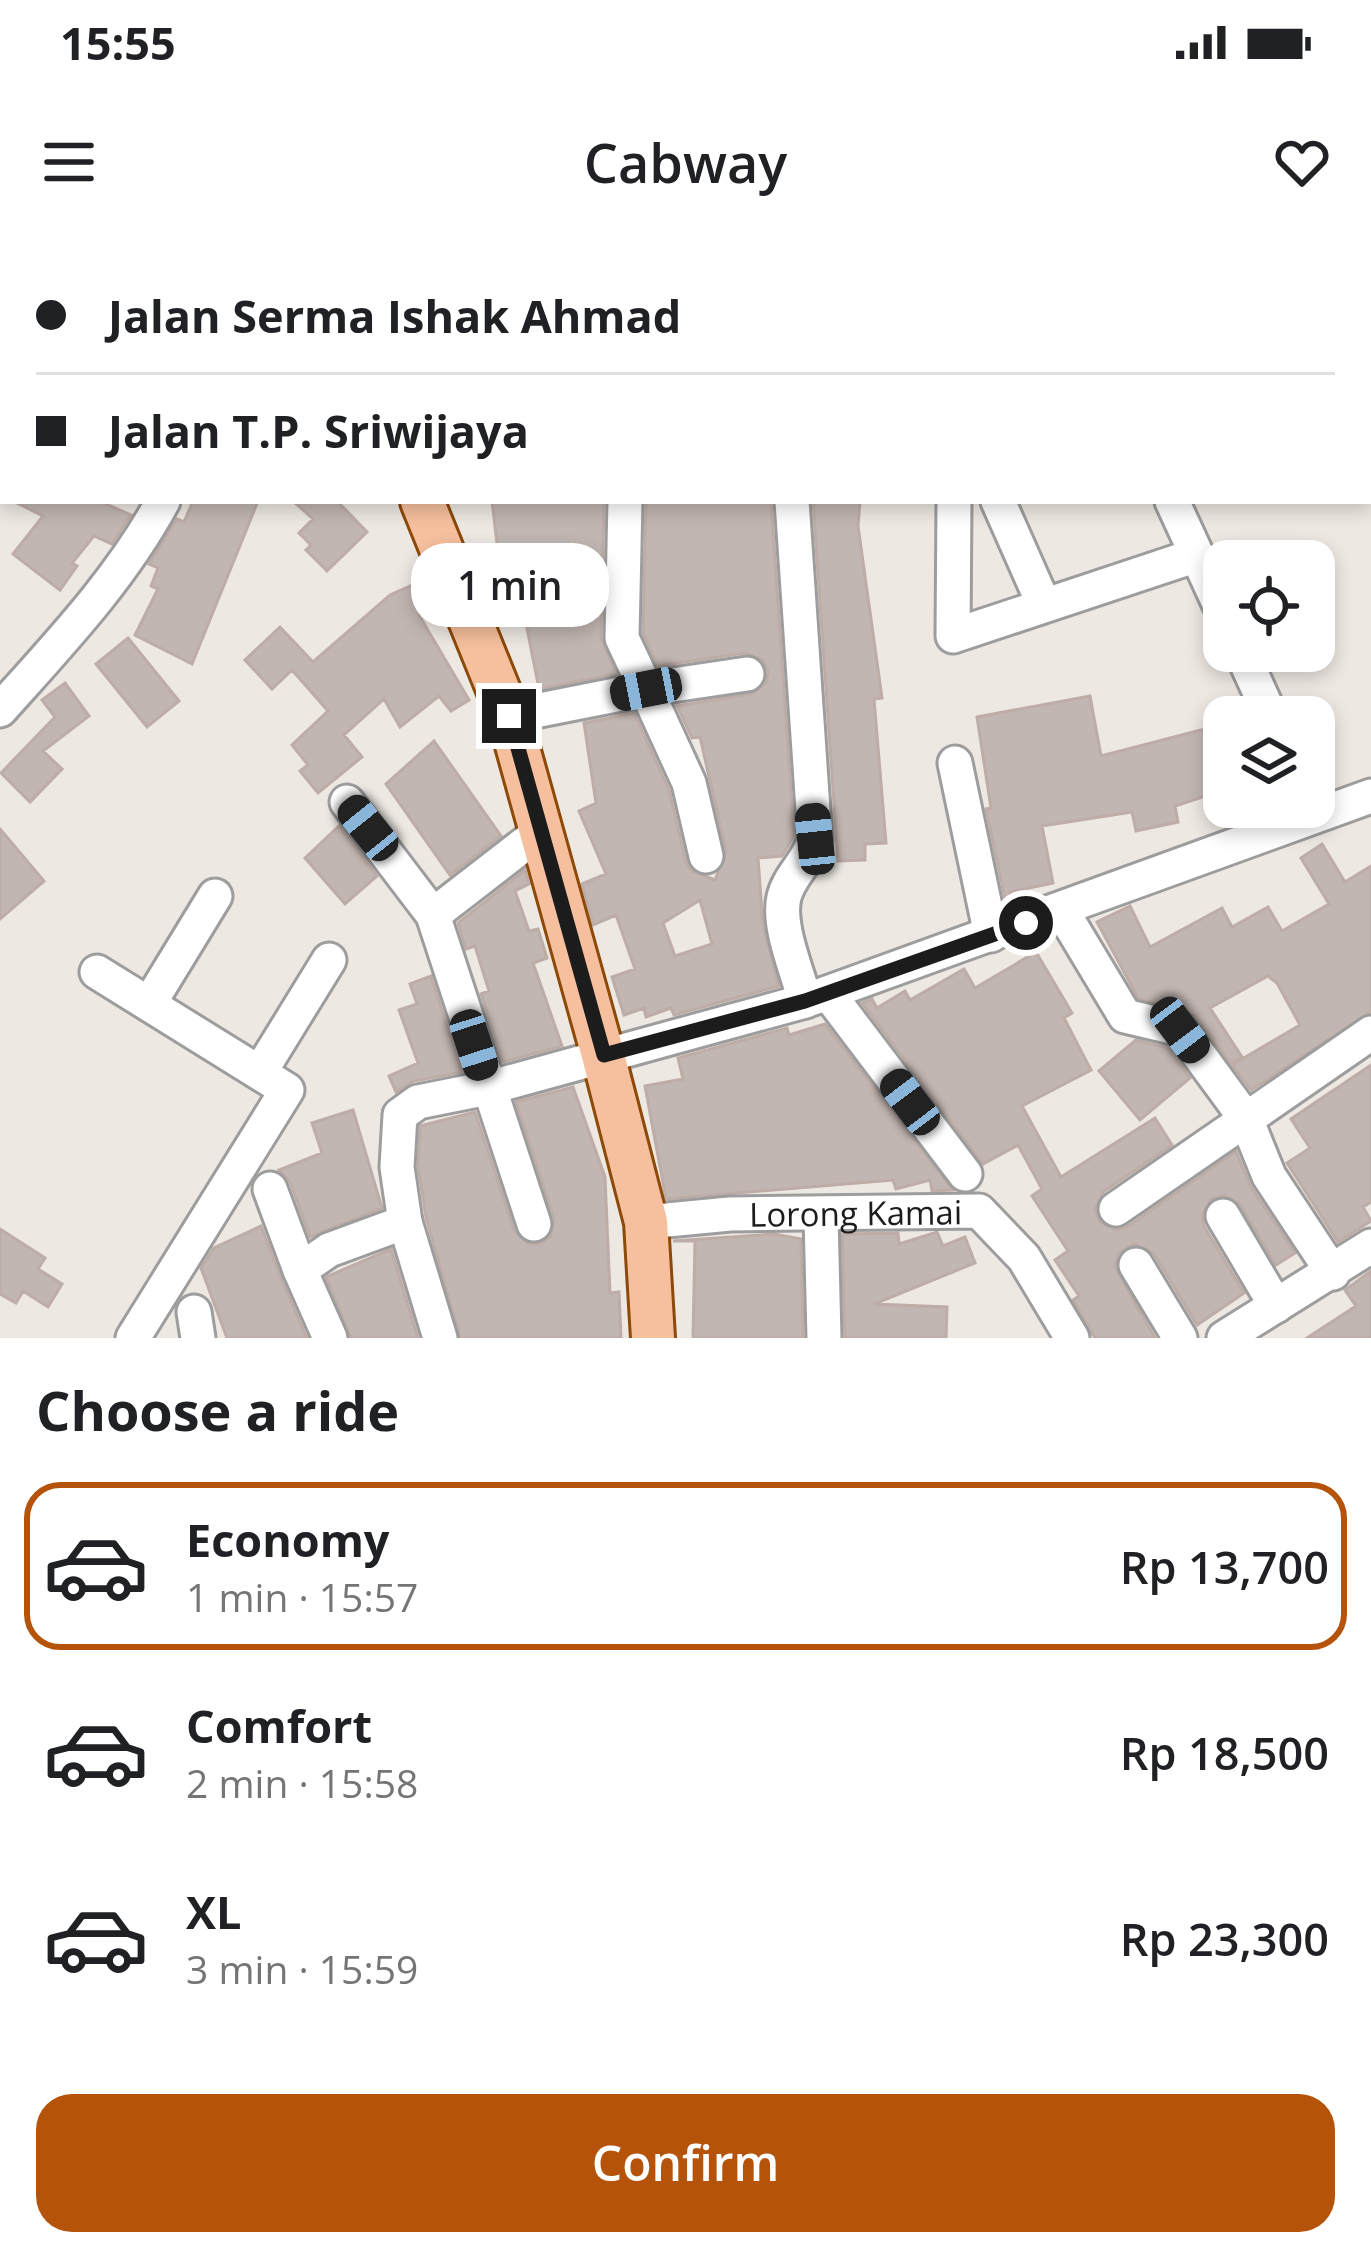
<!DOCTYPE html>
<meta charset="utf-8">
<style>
:root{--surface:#fff;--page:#f2f2f2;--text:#202124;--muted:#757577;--line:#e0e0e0;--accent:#b45309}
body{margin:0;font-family:"Open Sans",sans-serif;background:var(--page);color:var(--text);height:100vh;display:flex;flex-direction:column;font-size:45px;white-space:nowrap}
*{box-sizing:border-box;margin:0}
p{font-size:39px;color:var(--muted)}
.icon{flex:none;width:66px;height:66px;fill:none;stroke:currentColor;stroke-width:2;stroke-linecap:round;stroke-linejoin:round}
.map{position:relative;height:1098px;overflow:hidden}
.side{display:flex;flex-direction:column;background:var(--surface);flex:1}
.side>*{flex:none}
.guide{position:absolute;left:0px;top:0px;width:1371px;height:264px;box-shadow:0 6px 18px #0003;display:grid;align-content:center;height:264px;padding:0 36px;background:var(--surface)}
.fabs{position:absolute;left:1203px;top:300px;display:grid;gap:24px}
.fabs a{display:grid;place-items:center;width:132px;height:132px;border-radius:24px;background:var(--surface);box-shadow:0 6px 18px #0003;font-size:60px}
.end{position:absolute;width:54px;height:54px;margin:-27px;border:15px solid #1c1c1c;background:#fff;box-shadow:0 0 0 6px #fff}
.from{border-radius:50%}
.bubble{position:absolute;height:84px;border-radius:36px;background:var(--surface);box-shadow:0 6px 18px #0003;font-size:39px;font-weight:600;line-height:84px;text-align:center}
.car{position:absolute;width:36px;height:72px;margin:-36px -18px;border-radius:15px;box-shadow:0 0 9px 3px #0007;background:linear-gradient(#222 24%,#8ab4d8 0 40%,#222 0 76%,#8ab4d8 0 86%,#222 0)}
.guide b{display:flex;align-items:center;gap:42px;height:114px;font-size:45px}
.guide b+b{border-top:3px solid var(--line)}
.guide i{width:30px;height:30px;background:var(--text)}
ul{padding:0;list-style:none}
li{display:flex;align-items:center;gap:36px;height:168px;margin:0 24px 18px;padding:0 12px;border:6px solid transparent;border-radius:36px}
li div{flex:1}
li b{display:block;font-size:45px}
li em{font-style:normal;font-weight:600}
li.selected{border-color:var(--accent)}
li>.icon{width:108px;height:108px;stroke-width:1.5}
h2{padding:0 36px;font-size:54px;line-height:144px}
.button{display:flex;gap:24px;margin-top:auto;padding:24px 36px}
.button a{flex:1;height:138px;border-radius:36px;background:var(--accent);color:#fff;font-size:48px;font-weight:600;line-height:138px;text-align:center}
.status{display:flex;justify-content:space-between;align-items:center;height:84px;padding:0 60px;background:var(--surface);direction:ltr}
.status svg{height:33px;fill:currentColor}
header{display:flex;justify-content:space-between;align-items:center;height:156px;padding:0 36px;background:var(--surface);font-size:54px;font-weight:600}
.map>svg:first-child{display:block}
.building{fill:#c1b6b2;stroke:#beaca6;stroke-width:3;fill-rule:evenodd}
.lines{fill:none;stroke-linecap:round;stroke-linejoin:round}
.minor-casing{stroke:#9d9d9d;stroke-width:39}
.major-casing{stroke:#8c4908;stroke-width:48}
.minor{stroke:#fff;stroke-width:33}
.major{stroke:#f6c09e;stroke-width:42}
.route{stroke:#1c1c1c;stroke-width:15}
.labels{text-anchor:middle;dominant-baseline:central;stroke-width:12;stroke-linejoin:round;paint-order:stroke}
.street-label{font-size:33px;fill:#1c1c1c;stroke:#fff}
</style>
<div class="status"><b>15:55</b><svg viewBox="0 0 49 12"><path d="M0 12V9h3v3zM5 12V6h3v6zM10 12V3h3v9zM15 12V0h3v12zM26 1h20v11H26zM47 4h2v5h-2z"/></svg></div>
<header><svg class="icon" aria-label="menu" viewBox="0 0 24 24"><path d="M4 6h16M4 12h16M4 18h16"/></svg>Cabway<svg class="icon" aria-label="heart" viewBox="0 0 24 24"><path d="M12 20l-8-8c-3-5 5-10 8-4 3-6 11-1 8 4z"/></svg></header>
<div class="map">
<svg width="1371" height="1098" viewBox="0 0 1371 1098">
<rect width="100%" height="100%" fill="#ede8e2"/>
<!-- building -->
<path class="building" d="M13,261H99L131,275L112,304L94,296L72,323L77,326L60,350L13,314L43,276Z
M193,261H258L192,424L135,395L158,349L151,346L158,328L149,324L177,279L184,282Z
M293,261H337L367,292L327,331L306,310L311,305L299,293L313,279Z
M492,261H604L601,398L616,434L539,449L523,368L511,369L509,344L491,346L487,313L498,312Z
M646,261H771L794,596L782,616L758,618L763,685L779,746L674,775L671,768L646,777L644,768L624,775L612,737L635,729L616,675L593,685L582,644L606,634L579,571L596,563L584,483L634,473L669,550L686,622L692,631L715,640L726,611L700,497L692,498L677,466L751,454L766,443L768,432L763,420L745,413L658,426L643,394ZM700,660L712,704L675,716L663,683Z
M813,261H860L858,286L882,458L874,459L886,603L865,604V620L838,621Z
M426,339L437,365L419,375L469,460L451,471L439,456L400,487L384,459L344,495L362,517L318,553L300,531L308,525L292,505L328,471L292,430L272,449L245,420L280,387L313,422L390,355Z
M128,398L179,461L147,487L96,424Z
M65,443L89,476L43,511L62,529L30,562L1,533L55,477L42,460Z
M1090,456L1101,516L1216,486L1224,512V550L1175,566L1178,582L1136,591L1132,572L1042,586L1053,643L1010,652L1011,657L1005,659L986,569L991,568L977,477Z
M434,501L501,596L450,635L386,544Z
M339,586L377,636L345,664L305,618Z
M0,589L44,641L0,679Z
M1322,604L1345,642L1371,626V772L1251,850L1232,825L1300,785L1277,743L1268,736L1210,768L1242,817L1231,824L1196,776L1138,758L1097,682L1130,666L1150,707L1222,668L1232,687L1268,667L1282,691L1329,664L1301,618Z
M525,630L529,644L515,651L529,691L538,689L547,718L533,723L562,806L503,822L481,754L489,751L475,706L466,709L458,683Z
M1036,712L1072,773L1064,778L1091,830L1022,866L1061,937L1155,878L1172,905L1103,952L1095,970L1100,982L1117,990L1127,987L1236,911L1251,947L1295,1013L1276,1025L1240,964L1224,955L1211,959L1202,975L1204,986L1244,1053L1197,1085L1154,1014L1134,1004L1118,1014L1115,1027L1155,1098H1095L1073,1060L1079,1056L1055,1020L1068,1011L1032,956L1042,949L1018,905L983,924L862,763L872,759L877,768L905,751L910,760L964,729L975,748Z
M431,736L462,832L414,841L396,852L389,836L418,823L399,770L417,764L410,744Z
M825,784L953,950L932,951L930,940L896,949L893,940L666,959L645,846L683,839L678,818L787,788L789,795Z
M1136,800L1168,808L1190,838L1140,880L1099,831Z
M1371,825V962L1363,967L1371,981L1338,1002L1287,923L1310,908L1291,879Z
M573,847L605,937L610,1053L619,1052L621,1098H460L426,977L418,926L420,886L475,872L515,992L529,1004H539L550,997L554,979L516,862Z
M353,870L382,968L310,997L290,942L279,930L322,913L312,883Z
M261,986L281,1038L307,1098H227L201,1028L214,1008Z
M0,989L45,1018L38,1029L62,1044L48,1067L23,1051L16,1063L0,1054Z
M937,992L943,1006L965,997L975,1023L874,1064L947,1067L946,1098H845L842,994L898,993L899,1004Z
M774,994L801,999L803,1098H693L695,1001H673Z
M391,1009L418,1098H351L326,1037Z
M1371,1031V1098H1307L1356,1066L1345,1050Z"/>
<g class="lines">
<defs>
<g id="minor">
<path d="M1053,0L1054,3"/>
<path d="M580,3L581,0"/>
<path d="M679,3V0"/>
<path d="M808,3V0"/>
<path d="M957,3V0"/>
<path d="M792,261L815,599C809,621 789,636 784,657C777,686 798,733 805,761"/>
<path d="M954,261L953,396L1197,315"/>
<path d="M998,261L1044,365"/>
<path d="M1172,261L1224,374"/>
<path d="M1241,411L1271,477"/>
<path d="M0,470C59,404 121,339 163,261"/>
<path d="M509,476L646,449L622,398L625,261"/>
<path d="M955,523L991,695"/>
<path d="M347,562L433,675L534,984"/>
<path d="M706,616L689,543L646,449L747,434"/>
<path d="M1062,671L1125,776L1180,789L1246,879L1269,936L1333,1033"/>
<path d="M433,675L540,592"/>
<path d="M97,732L287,850L133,1098"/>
<path d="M828,753L965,934"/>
<path d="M149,764L215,656"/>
<path d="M260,832L329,720"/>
<path d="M270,949L300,1030"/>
<path d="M1116,969L1371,793"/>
<path d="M821,976L824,1098"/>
<path d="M1223,976L1276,1066"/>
<path d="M405,982L440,1098"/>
<path id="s1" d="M646,982L730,974L979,971L1024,1018L1072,1098"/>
<path d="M1136,1025L1180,1098"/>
<path d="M194,1072L198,1098"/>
<path d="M330,1098L300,1030L329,1010L405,982L397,927L400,875L418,862L488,848L805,761L1371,556"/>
<path d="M1224,1098L1371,1006"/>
</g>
<path id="major" d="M303,0L304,3
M422,261L509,476L603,815L646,982L653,1098"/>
</defs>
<!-- minor casing -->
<use href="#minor" class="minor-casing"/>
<!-- major casing -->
<use href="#major" class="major-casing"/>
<!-- minor -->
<use href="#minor" class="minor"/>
<!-- major -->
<use href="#major" class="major"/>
</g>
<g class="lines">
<!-- route -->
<path class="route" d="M509,476L604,815L805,761L1026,683"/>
</g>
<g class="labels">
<!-- street labels -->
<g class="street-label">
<text stroke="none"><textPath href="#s1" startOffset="210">Lorong Kamai</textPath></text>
</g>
</g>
</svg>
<div class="fabs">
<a><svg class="icon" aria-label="locate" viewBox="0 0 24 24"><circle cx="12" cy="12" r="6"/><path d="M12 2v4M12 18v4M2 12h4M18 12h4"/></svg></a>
<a><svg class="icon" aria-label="layers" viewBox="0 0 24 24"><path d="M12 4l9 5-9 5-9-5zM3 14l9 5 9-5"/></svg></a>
</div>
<i class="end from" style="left:1026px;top:683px"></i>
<i class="end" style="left:509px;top:476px"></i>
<div class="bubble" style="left:411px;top:303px;width:198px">1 min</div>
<i class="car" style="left:646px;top:449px;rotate:259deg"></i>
<i class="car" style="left:368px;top:588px;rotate:321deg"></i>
<i class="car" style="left:815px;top:599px;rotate:354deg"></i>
<i class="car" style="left:1180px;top:790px;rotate:143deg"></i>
<i class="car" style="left:474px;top:805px;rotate:162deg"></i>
<i class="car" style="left:910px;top:862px;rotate:323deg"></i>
<div class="guide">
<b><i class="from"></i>Jalan Serma Ishak Ahmad</b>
<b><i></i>Jalan T.P. Sriwijaya</b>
</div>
</div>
<section class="side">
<h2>Choose a ride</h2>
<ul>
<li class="selected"><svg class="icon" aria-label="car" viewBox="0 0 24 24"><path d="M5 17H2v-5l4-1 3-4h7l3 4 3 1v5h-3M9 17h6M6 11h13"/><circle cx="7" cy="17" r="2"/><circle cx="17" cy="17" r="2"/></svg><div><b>Economy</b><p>1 min · 15:57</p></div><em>Rp 13,700</em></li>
<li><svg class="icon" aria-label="car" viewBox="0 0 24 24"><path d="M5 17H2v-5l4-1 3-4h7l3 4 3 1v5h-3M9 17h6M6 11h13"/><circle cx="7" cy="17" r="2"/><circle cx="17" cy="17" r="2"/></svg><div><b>Comfort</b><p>2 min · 15:58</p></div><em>Rp 18,500</em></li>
<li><svg class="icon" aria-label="car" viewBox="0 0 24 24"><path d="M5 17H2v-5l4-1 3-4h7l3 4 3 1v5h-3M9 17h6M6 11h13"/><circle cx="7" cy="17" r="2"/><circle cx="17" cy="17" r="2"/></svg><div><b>XL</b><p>3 min · 15:59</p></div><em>Rp 23,300</em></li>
</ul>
<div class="button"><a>Confirm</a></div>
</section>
